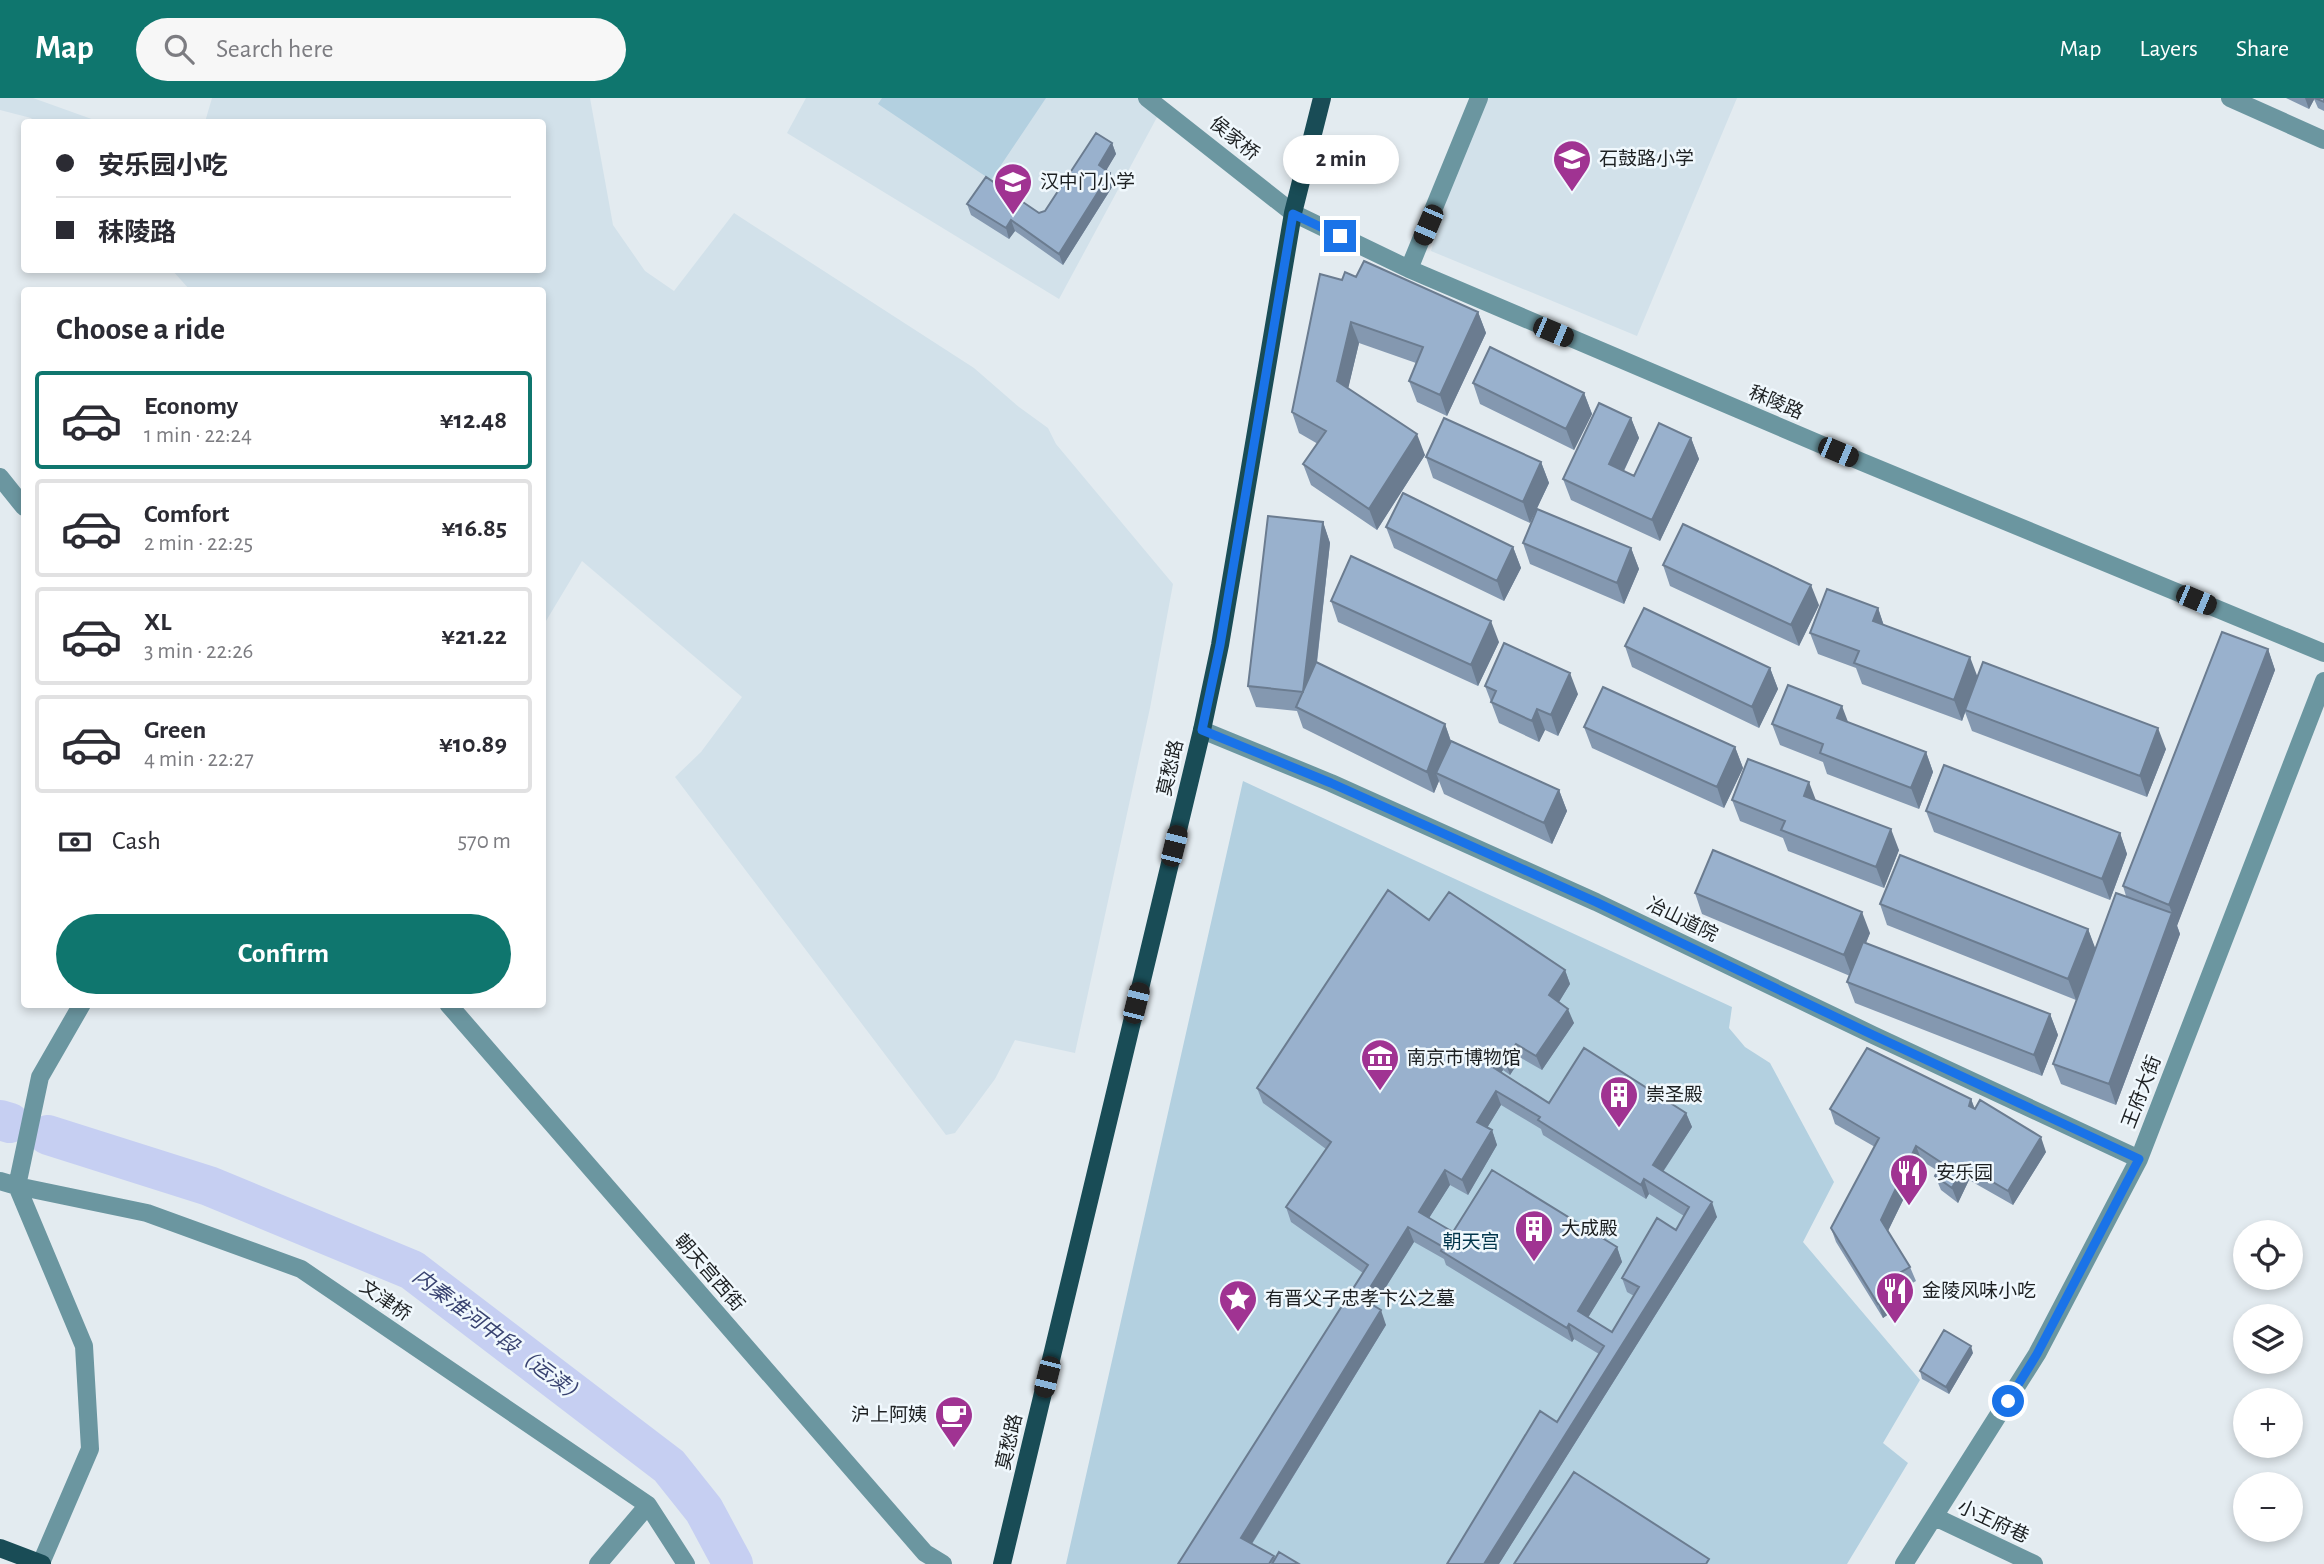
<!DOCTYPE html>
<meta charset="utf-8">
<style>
:root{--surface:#fff;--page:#f7f7f7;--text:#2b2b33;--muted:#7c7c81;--line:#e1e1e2;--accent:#0f766e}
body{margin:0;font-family:"Alegreya Sans","Noto Sans SC",sans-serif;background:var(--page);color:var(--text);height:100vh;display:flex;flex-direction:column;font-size:26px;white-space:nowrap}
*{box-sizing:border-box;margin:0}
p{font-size:23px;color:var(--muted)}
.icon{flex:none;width:38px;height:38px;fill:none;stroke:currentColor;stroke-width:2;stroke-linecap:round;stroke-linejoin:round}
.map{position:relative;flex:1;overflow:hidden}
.details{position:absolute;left:21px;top:189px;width:525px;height:721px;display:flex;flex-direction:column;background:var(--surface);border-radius:7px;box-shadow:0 4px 10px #0003}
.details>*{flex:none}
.hud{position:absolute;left:21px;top:21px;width:525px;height:154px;border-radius:7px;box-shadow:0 4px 10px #0003;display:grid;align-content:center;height:154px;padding:0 35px;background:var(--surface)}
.buttons{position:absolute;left:2233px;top:1122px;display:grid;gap:14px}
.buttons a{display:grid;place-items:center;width:70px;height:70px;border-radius:50%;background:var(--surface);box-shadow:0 4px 10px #0003;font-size:35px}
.end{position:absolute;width:32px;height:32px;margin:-16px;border:9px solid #1a73e8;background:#fff;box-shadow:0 0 0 4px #fff}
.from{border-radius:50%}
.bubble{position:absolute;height:49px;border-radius:24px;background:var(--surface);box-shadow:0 4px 10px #0003;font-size:23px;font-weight:600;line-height:49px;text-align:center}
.car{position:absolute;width:21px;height:42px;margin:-21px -10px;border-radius:9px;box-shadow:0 0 5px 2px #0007;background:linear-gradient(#222 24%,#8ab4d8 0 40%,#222 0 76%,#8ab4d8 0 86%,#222 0)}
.hud b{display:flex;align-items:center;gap:24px;height:66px;font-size:26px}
.hud b+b{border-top:2px solid var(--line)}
.hud i{width:18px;height:18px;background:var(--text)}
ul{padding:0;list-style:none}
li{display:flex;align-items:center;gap:21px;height:98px;margin:0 14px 10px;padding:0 21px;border:4px solid var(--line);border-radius:7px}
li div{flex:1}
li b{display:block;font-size:26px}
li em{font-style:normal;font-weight:600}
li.current{border-color:var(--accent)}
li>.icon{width:63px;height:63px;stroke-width:1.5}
h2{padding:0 35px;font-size:32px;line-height:84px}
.pay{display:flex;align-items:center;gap:18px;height:77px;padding:0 35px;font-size:26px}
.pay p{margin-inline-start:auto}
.cta{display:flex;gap:14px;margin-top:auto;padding:14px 35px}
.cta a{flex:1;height:80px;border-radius:42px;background:var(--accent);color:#fff;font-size:28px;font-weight:600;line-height:80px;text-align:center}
header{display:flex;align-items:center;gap:42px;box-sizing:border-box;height:98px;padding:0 35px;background:var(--accent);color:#fff}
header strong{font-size:33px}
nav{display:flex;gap:38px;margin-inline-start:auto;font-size:24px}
.search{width:490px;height:63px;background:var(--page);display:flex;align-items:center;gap:18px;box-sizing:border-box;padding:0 24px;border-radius:38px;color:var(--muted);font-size:26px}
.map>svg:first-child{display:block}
.built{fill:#d2e1ea}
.green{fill:#b3d0e0}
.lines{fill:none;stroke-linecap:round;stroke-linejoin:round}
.river{stroke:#c6cff2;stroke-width:40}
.minor{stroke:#6b96a0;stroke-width:18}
.major{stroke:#194c56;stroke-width:18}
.wall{fill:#8498b0;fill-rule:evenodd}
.shaded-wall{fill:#6b7c90}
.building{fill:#99b1cd;stroke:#6b7c90;stroke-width:2;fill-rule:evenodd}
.route{stroke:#1a73e8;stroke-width:9}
.labels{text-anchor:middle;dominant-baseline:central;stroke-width:5;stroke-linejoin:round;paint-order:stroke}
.street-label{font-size:19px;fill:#1d2022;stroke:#f0f8fd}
.poi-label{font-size:19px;fill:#1d2022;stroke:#f0f8fd;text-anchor:start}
.park-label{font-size:19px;fill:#02364c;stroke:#f0f8fd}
.water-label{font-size:21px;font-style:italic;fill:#394371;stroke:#f0f8fd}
</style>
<header>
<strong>Map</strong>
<div class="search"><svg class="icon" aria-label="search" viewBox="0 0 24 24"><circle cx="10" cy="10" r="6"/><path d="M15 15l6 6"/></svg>Search here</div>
<nav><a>Map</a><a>Layers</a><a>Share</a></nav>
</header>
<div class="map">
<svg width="2324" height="1466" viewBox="0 0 2324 1466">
<rect width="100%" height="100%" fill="#e3ebf0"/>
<!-- built -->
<path class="built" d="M0,0H33L100,24H35L31,20L0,12Z
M212,0H590L613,127L645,173L674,193L734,115L974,270L1019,309L1048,330L1056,346L1173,486L1150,610L1075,955L1015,942L995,981L955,1035L946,1037L675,679L701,654L742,599L582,463L543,528L542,192H190L172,172H542V24H205Z
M806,0H1147L1162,10L1059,201L787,35Z
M1479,0H1737L1637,238L1431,153L1465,38Z"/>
<!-- green -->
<path class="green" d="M882,0H1046L991,82L878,6Z
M1243,683L1732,909L1729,930L1745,949L1770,965L1834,1084L1803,1144L1920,1282L1883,1345L1908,1365L1847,1466H1066Z"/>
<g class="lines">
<!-- river -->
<path class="river" d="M0,1022L10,1025
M48,1037L209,1088L412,1172L669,1368L704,1412L733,1466"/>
<!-- minor -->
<path class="minor" d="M1147,0L1293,115L1409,171L1862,364L2324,555
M2230,0L2324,42
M1409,171L1479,0
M0,379L24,409
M1202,632L1331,685L1596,804L1873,937L2139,1061
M448,906L925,1455L943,1466
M0,1083L17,1088L147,1115L301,1171L648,1407L686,1466
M1935,1419L2034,1466
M41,1465L90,1351L84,1248L17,1088L40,979L82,906
M598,1466L648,1407
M1904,1466L2037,1256L2139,1061L2324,583"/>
<!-- major -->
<path class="major" d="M0,1450L42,1466
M1002,1466L1202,632L1220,547L1293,115L1322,0"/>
</g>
<!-- wall -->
<path class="wall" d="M2286,0H2324V13L2318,10L2314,1L2309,11Z
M1112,45L1116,56L1106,72L1114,86L1063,167L1015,133L1009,141L971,117L967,106L1039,115L1045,113Z
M1356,179L1478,214L1486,235L1447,318L1417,304L1409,283L1416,265L1359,245L1348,290L1425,357L1377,432L1311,387L1303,366L1318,346L1299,335L1292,314L1342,182Z
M1473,285L1584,295L1592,316L1574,352L1480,306Z
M1631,320L1639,340L1624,373L1634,378L1691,340L1699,361L1660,443L1571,402L1563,381Z
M1426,359L1541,364L1549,385L1530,425L1433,380Z
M1323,424L1330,445L1317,565L1445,626L1451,643L1559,692L1567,713L1552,746L1444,696L1439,683L1434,695L1303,630L1297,613L1256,609L1248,588Z
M1386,429L1513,449L1521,470L1504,503L1394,450Z
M1523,445L1631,450L1639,471L1624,506L1530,466Z
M1663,467L1819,507L1799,548L1670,488Z
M1331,503L1499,544L1478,588L1338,524Z
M1878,510L1884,528L1978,579L2166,651L2147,699L1972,633L1965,614L1962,623L1862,586L1856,570L1818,556L1810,535Z
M1625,548L1770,570L1778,591L1759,630L1632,569Z
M2268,551L2275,572L2177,827L2180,836L2116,1007L2061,986L2053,966L2089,869L2076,902L1887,827L1880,806L2088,831L2095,851L2126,798L2123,788Z
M1485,588L1578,596L1558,638L1545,632L1539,644L1499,625Z
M1848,624L1926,654L1933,674L1919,711L1827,676L1823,664L1780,647L1772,626Z
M1584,629L1735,649L1743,670L1724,710L1592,650Z
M1732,702H1816L1899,752L1884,790L1788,753L1783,740L1740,723Z
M1926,713L2120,735L2127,756L2110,802L1934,734Z
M1695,795L1870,835L1866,845L2050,916L2058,937L2042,978L1855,905L1847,884L1850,878L1702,816Z
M1429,822L1565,872L1570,886L1559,904L1574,925L1542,972L1521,960L1510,977L1503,972L1501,974L1549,1005L1686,1015L1692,1029L1663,1074L1717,1119L1499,1466H1447L1557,1324L1599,1256L1574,1241L1572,1244L1446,1167L1444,1161L1414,1144L1374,1208L1386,1227L1252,1446L1274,1458L1275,1461L1299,1466H1178L1363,1175L1291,1124L1286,1109L1326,1051L1263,1005L1257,990ZM1501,1007L1541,1031L1543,1037L1646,1101L1649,1096L1684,1118L1676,1132L1622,1180L1627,1194L1634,1198L1612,1234L1588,1219L1622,1164L1617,1149L1453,1134L1429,1120L1450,1087L1468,1097L1497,1047L1492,1032L1487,1030Z
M1971,1001L1975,1011L2046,1054L2013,1107L1969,1082L1958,1105L1941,1092L1935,1078L1938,1073L1922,1063L1888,1133L1910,1169L1916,1183L1909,1187L1913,1199L1883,1220L1836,1144L1831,1130L1875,1049L1835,1026L1830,1011Z
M1973,1255L1949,1296L1922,1281L1920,1273Z"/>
<!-- shaded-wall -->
<path class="shaded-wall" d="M2305,0H2315L2309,11Z
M1112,45L1116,56L1103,78L1099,67Z
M1110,75L1114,86L1063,167L1059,156Z
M1011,122L1015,133L1009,141L1006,130Z
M1478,214L1486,235L1447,318L1440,297Z
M1351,224L1359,245L1345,304L1337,283Z
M1584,295L1592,316L1574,352L1566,331Z
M1631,320L1639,340L1617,387L1609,366Z
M1417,336L1425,357L1377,432L1369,411Z
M1691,340L1699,361L1660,443L1652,422Z
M1541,364L1549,385L1530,425L1523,404Z
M1323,424L1330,445L1311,615L1303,594Z
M1513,449L1521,470L1504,503L1497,483Z
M1631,450L1639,471L1624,506L1617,485Z
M1811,487L1819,507L1799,548L1791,527Z
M1878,510L1885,531L1873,523Z
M1491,523L1499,544L1478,588L1471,567Z
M2268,551L2275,572L2177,828L2169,807Z
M1970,559L1978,580L1962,623L1954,602Z
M1770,570L1778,591L1759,630L1752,609Z
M1570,575L1578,596L1558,638L1551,617Z
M1842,608L1850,629L1837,620Z
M1537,611L1545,632L1539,644L1532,623Z
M1445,626L1452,647L1436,675L1439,683L1434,695L1427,674Z
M2158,630L2166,651L2147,699L2140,678Z
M1735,649L1743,670L1724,710L1717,689Z
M1926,654L1933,674L1919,711L1911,690Z
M1809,684L1817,705L1804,698Z
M1559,692L1567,713L1552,746L1544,725Z
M1891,731L1899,752L1884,790L1876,769Z
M2120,735L2127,756L2110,802L2102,781Z
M1862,814L1870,835L1852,878L1844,857Z
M2172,815L2180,836L2116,1007L2109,986Z
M2088,831L2096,852L2076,902L2068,881Z
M1565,872L1570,886L1554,912L1549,897Z
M1568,911L1574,925L1542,972L1536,958Z
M2050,916L2058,937L2042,978L2034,957Z
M1516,946L1521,960L1510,977L1505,963Z
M1498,957L1503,972L1497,982L1491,968Z
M1496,993L1501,1007L1482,1038L1477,1024Z
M1971,1001L1976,1015L1969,1008Z
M1686,1015L1692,1029L1658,1081L1653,1067Z
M1492,1032L1497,1047L1468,1097L1462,1082Z
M2041,1039L2046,1054L2013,1107L2008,1093Z
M1916,1048L1922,1063L1886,1137L1881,1122Z
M1964,1067L1969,1082L1958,1105L1952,1090Z
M1445,1072L1450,1087L1424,1128L1419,1114Z
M1644,1081L1649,1096L1646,1101L1641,1087Z
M1712,1104L1717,1119L1499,1466H1484Z
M1408,1129L1414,1144L1369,1216L1363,1201Z
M1617,1149L1622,1164L1583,1228L1578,1213Z
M1908,1185L1913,1199L1883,1220L1878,1206Z
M1381,1212L1386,1227L1246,1455L1241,1440Z
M1569,1226L1574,1241L1572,1244L1567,1230Z
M1971,1248L1973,1255L1949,1296L1946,1289Z"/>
<!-- building -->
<path class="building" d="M2315,0H2324V4Z
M1096,35L1112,45L1099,67L1110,75L1059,156L1011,122L1006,130L967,106L986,79L1039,115L1045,113Z
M1364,163L1478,214L1440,297L1409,283L1423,249L1351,224L1337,283L1417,336L1369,411L1303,366L1326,333L1292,314L1320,176L1342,182L1345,174L1356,179Z
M1490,249L1584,295L1566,331L1473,285Z
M1599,305L1631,320L1609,366L1634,378L1659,325L1691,340L1652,422L1563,381Z
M1444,320L1541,364L1523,404L1426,359Z
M1403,395L1513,449L1497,483L1386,429Z
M1537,411L1631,450L1617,485L1523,445Z
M1268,418L1323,424L1303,594L1248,588Z
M1683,426L1811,487L1791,527L1663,467Z
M1351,458L1491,523L1471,567L1331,503Z
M1827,491L1878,510L1873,523L1970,559L1954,602L1854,565L1859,553L1810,535Z
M1644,510L1770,570L1752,609L1625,548Z
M2222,534L2268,551L2169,807L2123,788Z
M1504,545L1570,575L1551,617L1537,611L1532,623L1491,604L1496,593L1485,588Z
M1316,564L1445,626L1427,674L1296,609Z
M1983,564L2158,630L2140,678L1965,612Z
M1788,587L1842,608L1837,620L1926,654L1911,690L1820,655L1823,646L1772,626Z
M1603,589L1735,649L1717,689L1584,629Z
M1451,643L1559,692L1544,725L1436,675Z
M1748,661L1809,684L1804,698L1891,731L1876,769L1781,732L1785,723L1732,702Z
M1944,667L2120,735L2102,781L1926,713Z
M1713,752L1862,814L1844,857L1695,795Z
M1900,757L2088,831L2068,881L1880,806Z
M1388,792L1429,822L1449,794L1565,872L1549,897L1568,911L1536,958L1516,946L1505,963L1498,957L1491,968L1549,1005L1584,950L1686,1015L1653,1067L1712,1104L1484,1466H1447L1540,1313L1557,1324L1604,1248L1569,1226L1567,1230L1441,1153L1443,1149L1408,1129L1363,1201L1381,1212L1241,1440L1274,1458L1269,1466H1178L1368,1167L1286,1109L1331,1044L1257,990ZM1496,993L1540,1019L1538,1022L1641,1087L1644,1081L1689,1109L1676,1132L1657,1120L1622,1180L1639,1189L1612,1234L1578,1213L1617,1149L1492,1072L1453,1134L1419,1114L1445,1072L1462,1082L1492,1032L1477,1024Z
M2116,795L2172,815L2109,986L2053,966Z
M1863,844L2050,916L2034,957L1847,884Z
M1867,950L1971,1001L1969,1008L1975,1011L1980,1002L2041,1039L2008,1093L1964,1067L1952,1090L1935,1078L1942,1065L1916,1048L1881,1122L1910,1169L1901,1174L1908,1185L1878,1206L1831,1130L1879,1040L1830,1011Z
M1944,1232L1971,1248L1946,1289L1920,1273Z
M1574,1374L1709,1461L1706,1466H1514Z
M1279,1454L1299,1466H1272Z"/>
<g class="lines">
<!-- route -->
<path class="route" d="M1340,138L1293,116L1220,547L1202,632L1331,685L1596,804L1873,937L2139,1061L2037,1256L2008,1303"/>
</g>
<!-- icons -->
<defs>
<symbol id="school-pin" viewBox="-11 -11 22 30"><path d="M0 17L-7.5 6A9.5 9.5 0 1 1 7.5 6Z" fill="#a03392" stroke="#f0f8fd"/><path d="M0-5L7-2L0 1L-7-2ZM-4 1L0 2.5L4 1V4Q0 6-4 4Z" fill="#fff"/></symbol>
<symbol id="museum-pin" viewBox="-11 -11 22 30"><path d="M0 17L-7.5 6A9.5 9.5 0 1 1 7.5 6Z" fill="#a03392" stroke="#f0f8fd"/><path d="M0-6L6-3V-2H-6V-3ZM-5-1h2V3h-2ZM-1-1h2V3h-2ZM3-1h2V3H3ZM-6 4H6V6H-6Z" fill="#fff"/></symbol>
<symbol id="building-pin" viewBox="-11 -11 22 30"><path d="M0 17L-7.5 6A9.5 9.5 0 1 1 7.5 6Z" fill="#a03392" stroke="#f0f8fd"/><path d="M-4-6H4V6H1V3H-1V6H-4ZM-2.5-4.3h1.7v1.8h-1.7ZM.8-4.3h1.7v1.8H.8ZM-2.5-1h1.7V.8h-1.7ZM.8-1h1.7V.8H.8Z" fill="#fff"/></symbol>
<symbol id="restaurant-pin" viewBox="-11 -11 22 30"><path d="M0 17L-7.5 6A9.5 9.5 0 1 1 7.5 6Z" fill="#a03392" stroke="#f0f8fd"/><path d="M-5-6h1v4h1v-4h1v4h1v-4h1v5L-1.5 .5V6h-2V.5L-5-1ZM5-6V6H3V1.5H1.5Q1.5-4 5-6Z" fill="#fff"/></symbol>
<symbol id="sight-pin" viewBox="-11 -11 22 30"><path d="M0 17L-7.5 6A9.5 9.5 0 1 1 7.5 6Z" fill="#a03392" stroke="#f0f8fd"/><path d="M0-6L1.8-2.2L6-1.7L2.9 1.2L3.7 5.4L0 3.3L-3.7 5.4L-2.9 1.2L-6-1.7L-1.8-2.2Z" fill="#fff"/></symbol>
<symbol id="cafe-pin" viewBox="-11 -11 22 30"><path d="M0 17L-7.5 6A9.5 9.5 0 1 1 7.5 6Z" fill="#a03392" stroke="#f0f8fd"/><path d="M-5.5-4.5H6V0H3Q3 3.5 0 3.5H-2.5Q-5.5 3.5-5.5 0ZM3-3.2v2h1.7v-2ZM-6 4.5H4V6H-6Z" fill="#fff"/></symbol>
</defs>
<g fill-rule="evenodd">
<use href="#school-pin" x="1550" y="39" width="44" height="60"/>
<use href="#school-pin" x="991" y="62" width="44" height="60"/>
<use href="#museum-pin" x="1358" y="938" width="44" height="60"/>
<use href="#building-pin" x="1597" y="975" width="44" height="60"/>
<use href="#restaurant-pin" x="1887" y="1053" width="44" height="60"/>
<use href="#building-pin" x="1512" y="1109" width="44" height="60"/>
<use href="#restaurant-pin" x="1873" y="1171" width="44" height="60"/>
<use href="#sight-pin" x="1216" y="1179" width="44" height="60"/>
<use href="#cafe-pin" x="932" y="1295" width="44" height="60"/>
</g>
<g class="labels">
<!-- street labels -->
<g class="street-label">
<text transform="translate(1234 41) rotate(39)">侯家桥</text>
<text transform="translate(1776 305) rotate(23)">秣陵路</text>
<text transform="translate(1171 670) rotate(-77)">莫愁路</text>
<text transform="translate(1682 822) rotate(26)">冶山道院</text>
<text transform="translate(2142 994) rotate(-69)">王府大街</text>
<text transform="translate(709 1175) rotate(49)">朝天宫西街</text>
<text transform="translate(385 1203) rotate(34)">文津桥</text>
<text transform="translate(1010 1344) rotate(-77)">莫愁路</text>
<text transform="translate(1993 1424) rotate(25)">小王府巷</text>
</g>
<!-- poi labels -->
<g class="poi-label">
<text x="1599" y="61">石鼓路小学</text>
<text x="1040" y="84">汉中门小学</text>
<text x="1407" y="960">南京市博物馆</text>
<text x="1646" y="997">崇圣殿</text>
<text x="1936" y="1075">安乐园</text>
<text x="1561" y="1131">大成殿</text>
<text x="1922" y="1193">金陵风味小吃</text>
<text x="1265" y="1201">有晋父子忠孝卞公之墓</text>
<text x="927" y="1317" text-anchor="end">沪上阿姨</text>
</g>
<!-- park labels -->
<g class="park-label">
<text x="1471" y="1144">朝天宫</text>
</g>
<!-- water labels -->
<g class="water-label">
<text transform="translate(499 1239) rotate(37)">内秦淮河中段（运渎）</text>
</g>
</g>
</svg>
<div class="buttons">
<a><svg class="icon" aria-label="locate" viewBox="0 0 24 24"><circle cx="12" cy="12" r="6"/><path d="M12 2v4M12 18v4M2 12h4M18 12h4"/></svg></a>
<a><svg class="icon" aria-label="layers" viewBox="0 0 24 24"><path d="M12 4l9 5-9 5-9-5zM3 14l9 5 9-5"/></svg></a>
<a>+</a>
<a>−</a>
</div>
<i class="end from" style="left:2008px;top:1303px"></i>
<i class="end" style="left:1340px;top:138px"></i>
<div class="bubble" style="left:1283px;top:37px;width:116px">2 min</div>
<i class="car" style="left:1428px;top:127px;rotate:203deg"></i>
<i class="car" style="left:1553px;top:234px;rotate:113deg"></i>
<i class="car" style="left:1838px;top:354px;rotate:113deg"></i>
<i class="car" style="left:2196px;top:502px;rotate:113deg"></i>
<i class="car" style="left:1174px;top:748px;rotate:14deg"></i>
<i class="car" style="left:1136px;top:905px;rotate:14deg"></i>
<i class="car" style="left:1047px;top:1279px;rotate:194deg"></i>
<div class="hud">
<b><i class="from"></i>安乐园小吃</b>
<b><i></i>秣陵路</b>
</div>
<section class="details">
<h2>Choose a ride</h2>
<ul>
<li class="current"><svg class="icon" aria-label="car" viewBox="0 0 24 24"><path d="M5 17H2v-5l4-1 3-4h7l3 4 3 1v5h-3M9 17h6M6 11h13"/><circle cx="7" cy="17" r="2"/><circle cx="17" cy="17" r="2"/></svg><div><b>Economy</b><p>1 min · 22:24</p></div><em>¥12.48</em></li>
<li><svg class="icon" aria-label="car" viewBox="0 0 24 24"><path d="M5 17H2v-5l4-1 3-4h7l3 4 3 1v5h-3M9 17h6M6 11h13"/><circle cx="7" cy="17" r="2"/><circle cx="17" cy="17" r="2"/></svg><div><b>Comfort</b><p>2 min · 22:25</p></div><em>¥16.85</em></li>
<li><svg class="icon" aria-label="car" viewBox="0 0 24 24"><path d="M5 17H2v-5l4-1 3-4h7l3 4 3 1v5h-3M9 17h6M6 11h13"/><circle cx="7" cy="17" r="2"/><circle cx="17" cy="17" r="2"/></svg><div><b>XL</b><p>3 min · 22:26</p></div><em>¥21.22</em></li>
<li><svg class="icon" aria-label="car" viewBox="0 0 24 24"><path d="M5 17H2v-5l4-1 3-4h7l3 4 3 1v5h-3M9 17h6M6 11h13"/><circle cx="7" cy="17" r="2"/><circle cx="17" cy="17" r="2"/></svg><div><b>Green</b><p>4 min · 22:27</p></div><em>¥10.89</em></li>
</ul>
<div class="pay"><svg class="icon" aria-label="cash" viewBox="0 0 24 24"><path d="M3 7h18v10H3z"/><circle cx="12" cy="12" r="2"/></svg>Cash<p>570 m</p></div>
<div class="cta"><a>Confirm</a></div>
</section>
</div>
